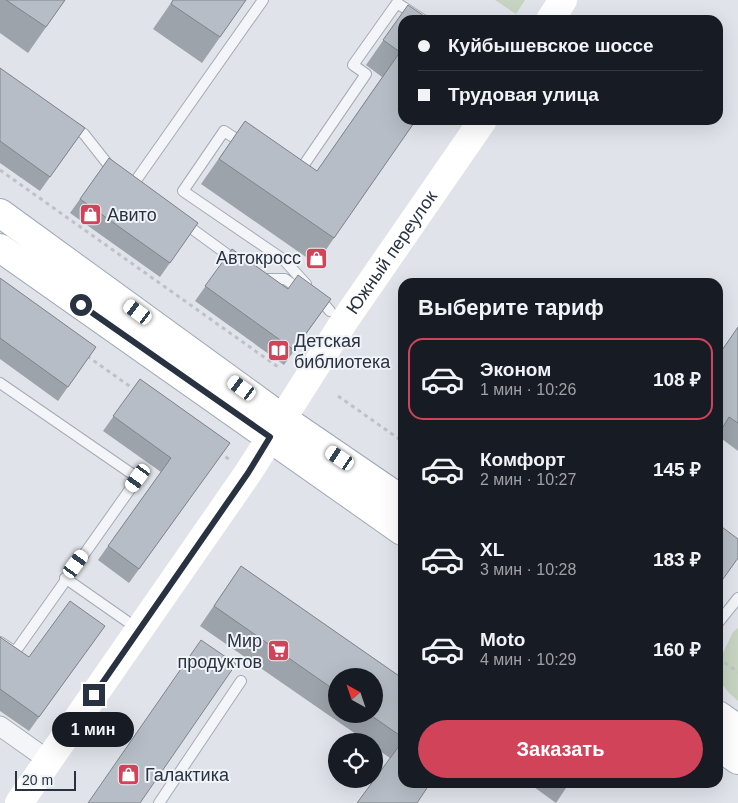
<!DOCTYPE html>
<html lang="ru">
<meta charset="utf-8">
<style>
:root{--surface:#171b24;--page:#242831;--text:#f1f3f6;--muted:#9ea1a6;--line:#363941;--accent:#d14358}
body{margin:0;font-family:Arial,sans-serif;background:var(--page);color:var(--text);height:100vh;display:flex;flex-direction:column;font-size:19px;white-space:nowrap}
*{box-sizing:border-box;margin:0}
p{font-size:16px;color:var(--muted)}
.icon{flex:none;width:28px;height:28px;fill:none;stroke:currentColor;stroke-width:2;stroke-linecap:round;stroke-linejoin:round}
.map{position:relative;flex:1;overflow:hidden}
.side{position:absolute;left:398px;top:278px;width:325px;height:510px;display:flex;flex-direction:column;background:var(--surface);border-radius:15px;box-shadow:0 5px 20px #0002}
.side>*{flex:none}
.banner{position:absolute;left:398px;top:15px;width:325px;height:110px;border-radius:15px;box-shadow:0 5px 20px #0002;display:grid;align-content:center;height:110px;padding:0 20px;background:var(--surface)}
.needle{width:32px;rotate:320deg}
.tools{position:absolute;left:328px;top:668px;display:grid;gap:10px}
.tools a{display:grid;place-items:center;width:55px;height:55px;border-radius:50%;background:var(--surface);box-shadow:0 5px 20px #0002;font-size:25px}
.scale{position:absolute;left:15px;bottom:12px;width:61px;box-sizing:border-box;padding-left:5px;border:2px solid #293241;border-top:0;font-size:14px;line-height:18px;white-space:nowrap;color:#293241;-webkit-text-stroke:4px #f0f3f7;paint-order:stroke}
.end{position:absolute;width:22px;height:22px;margin:-11px;border:6px solid #293241;background:#fff;box-shadow:0 0 0 2px #fff}
.from{border-radius:50%}
.bubble{position:absolute;height:35px;border-radius:18px;background:var(--surface);box-shadow:0 5px 20px #0002;font-size:16px;font-weight:700;line-height:35px;text-align:center}
.car{position:absolute;width:15px;height:30px;margin:-15px -8px;border-radius:6px;box-shadow:0 0 4px 1px #0007;background:linear-gradient(#fff 24%,#345 0 40%,#fff 0 76%,#345 0 86%,#fff 0)}
.banner b{display:flex;align-items:center;gap:18px;height:48px;font-size:19px}
.banner b+b{border-top:1px solid var(--line)}
.banner i{width:12px;height:12px;background:var(--text)}
ul{padding:0;list-style:none}
li{display:flex;align-items:center;gap:15px;height:82px;margin:0 10px 8px;padding:0 10px;border:2px solid transparent;border-radius:15px}
li div{flex:1}
li b{display:block;font-size:19px}
li em{font-style:normal;font-weight:700}
li.on{border-color:var(--accent)}
li>.icon{width:45px;height:45px;stroke-width:1.5}
h2{padding:0 20px;font-size:22px;line-height:60px}
.cta{display:flex;gap:10px;margin-top:auto;padding:10px 20px}
.cta a{flex:1;height:58px;border-radius:30px;background:var(--accent);color:#fff;font-size:20px;font-weight:700;line-height:58px;text-align:center}
.map>svg:first-child{display:block}
.green{fill:#c6d4c1}
.lines{fill:none;stroke-linecap:round;stroke-linejoin:round}
.lane-casing{stroke:#a5abb4;stroke-width:12}
.street-casing{stroke:#a5abb4;stroke-width:21}
.primary-casing{stroke:#9fa8b6;stroke-width:30}
.path{stroke:#bec2c8;stroke-width:3;stroke-dasharray:4 4;stroke-linecap:butt}
.lane{stroke:#f3f5f8;stroke-width:10}
.street{stroke:#f3f5f8;stroke-width:19}
.secondary{stroke:#fff;stroke-width:28}
.primary{stroke:#fff;stroke-width:28}
.wall{fill:#9da3aa;fill-rule:evenodd}
.building{fill:#b7bdc6;stroke:#80848b}
.route{stroke:#293241;stroke-width:6}
.labels{text-anchor:middle;dominant-baseline:central;stroke-width:4;stroke-linejoin:round;paint-order:stroke}
.poi-label{font-size:18px;fill:#293241;stroke:#f0f3f7;text-anchor:start}
.street-label{font-size:18px;fill:#293241;stroke:#f0f3f7}
</style>
<div class="map">
<svg width="738" height="803" viewBox="0 0 738 803">
<rect width="100%" height="100%" fill="#e0e4ea"/>
<!-- green -->
<path class="green" d="M495,0H525L516,14Z
M738,628V701C706,674 718,665 733,632Z"/>
<g class="lines">
<defs>
<path id="lane" d="M72,126L84,134L114,172
M245,145L224,131L183,191L284,260L306,284
M299,172L366,74L353,65L397,3L423,20
M132,186L263,0
M184,223L239,263
M263,279H285L302,291
M318,297L330,311
M0,383L138,478L15,652L0,642
M65,578L138,629
M718,623L738,598
M159,803L241,681"/>
<path id="street" d="M0,726L48,760"/>
<path id="primary" d="M0,213L282,418L402,500
M0,248L402,531
M718,715L738,729
M718,746L738,760"/>
</defs>
<!-- lane casing -->
<use href="#lane" class="lane-casing"/>
<!-- street casing -->
<use href="#street" class="street-casing"/>
<!-- primary casing -->
<use href="#primary" class="primary-casing"/>
<!-- path -->
<path class="path" d="M0,170L278,367
M87,356L135,390
M338,396L402,441
M219,452L230,460
M718,658L738,672"/>
<!-- lane -->
<use href="#lane" class="lane"/>
<!-- street -->
<use href="#street" class="street"/>
<!-- secondary -->
<g class="secondary">
<path d="M550,20L563,0"/>
<path id="s1" d="M19,803L248,473L345,320L483,120"/>
</g>
<!-- primary -->
<use href="#primary" class="primary"/>
</g>
<!-- wall -->
<path class="wall" d="M0,0H65L28,53L0,33Z
M173,0H246L202,63L153,29Z
M408,5L416,120L316,264L201,184L245,121L317,171L382,77L366,65Z
M0,68L85,128L40,191L0,163Z
M109,158L198,223L160,277L70,213Z
M232,249L288,289L331,299L284,365L195,301Z
M0,278L96,347L58,401L0,359Z
M738,327V451L718,436V356Z
M140,379L230,443L129,583L98,560L161,472L103,431Z
M241,566L402,678V782L390,758L374,747V741H366L200,626ZM336,676L374,714H336Z
M105,626L29,731L0,711V637L29,657Z
M527,782H570L556,803Z"/>
<!-- building -->
<path class="building" d="M6,0H65L46,27Z
M173,0H246L220,37L171,4Z
M408,5L430,20H402V120H416L334,238L219,159L245,121L317,171L400,52L383,40Z
M0,68L85,128L50,177L0,141Z
M109,158L198,223L170,263L80,199Z
M232,249L288,289L298,275L331,299L294,350L205,286Z
M0,278L96,347L68,387L0,338Z
M738,327V423L729,417L718,435V356Z
M140,379L230,443L139,569L108,546L171,458L113,416Z
M718,524L738,539V558L718,586Z
M241,566L402,678V737L369,714H374V676H336V691L214,606Z
M70,601L105,626L39,717L0,689V637L29,657Z
M201,640L236,664L140,803H88Z
M402,742V782H431L417,803H357Z"/>
<g class="lines">
<!-- route -->
<path class="route" d="M81,305L270,437L248,473L94,695"/>
</g>
<!-- icons -->
<defs>
<symbol id="shop-square" viewBox="-11 -11 22 22"><rect x="-9" y="-9" width="18" height="18" rx="4" fill="#d14358" stroke="#f0f3f7"/><path d="M-5-2.5h2.3a2.7 3.5 0 0 1 5.4 0H5L5.5 6h-11ZM-1.5-2.5h3a1.5 2.3 0 0 0-3 0Z" fill="#fff"/></symbol>
<symbol id="library-square" viewBox="-11 -11 22 22"><rect x="-9" y="-9" width="18" height="18" rx="4" fill="#d14358" stroke="#f0f3f7"/><path d="M-6-4Q-3-5.5-.7-3.5V5Q-3 3-6 4ZM6-4Q3-5.5 .7-3.5V5Q3 3 6 4Z" fill="#fff"/></symbol>
<symbol id="supermarket-square" viewBox="-11 -11 22 22"><rect x="-9" y="-9" width="18" height="18" rx="4" fill="#d14358" stroke="#f0f3f7"/><path d="M-6-5.5h2.5l.6 2H6L4.5 2H-2.5L-4.4-4H-6ZM-1.5 3.2a1.3 1.3 0 1 0 .1 0ZM3 3.2a1.3 1.3 0 1 0 .1 0Z" fill="#fff"/></symbol>
</defs>
<g fill-rule="evenodd">
<use href="#shop-square" x="78" y="202" width="25" height="25"/>
<use href="#shop-square" x="304" y="246" width="25" height="25"/>
<use href="#library-square" x="266" y="338" width="25" height="25"/>
<use href="#supermarket-square" x="266" y="638" width="25" height="25"/>
<use href="#shop-square" x="116" y="762" width="25" height="25"/>
</g>
<g class="labels">
<!-- poi labels -->
<g class="poi-label">
<text x="107" y="215">Авито</text>
<text x="301" y="258" text-anchor="end">Автокросс</text>
<text x="294" y="341">Детская<tspan x="294" dy="21">библиотека</tspan></text>
<text x="262" y="641" text-anchor="end">Мир<tspan x="262" dy="21">продуктов</tspan></text>
<text x="145" y="775">Галактика</text>
</g>
<!-- street labels -->
<g class="street-label">
<text stroke="none"><textPath href="#s1" startOffset="665">Южный переулок</textPath></text>
</g>
</g>
</svg>
<div class="tools">
<a><svg class="needle" viewBox="-14 -14 28 28"><path d="M0-13l5 13h-10z" fill="#e53935"/><path d="M0 13l5-13h-10z" fill="#9ea1a6"/></svg></a>
<a><svg class="icon" aria-label="locate" viewBox="0 0 24 24"><circle cx="12" cy="12" r="6"/><path d="M12 2v4M12 18v4M2 12h4M18 12h4"/></svg></a>
</div>
<div class="scale">20 m</div>
<i class="end from" style="left:81px;top:305px"></i>
<i class="end" style="left:94px;top:695px"></i>
<div class="bubble" style="left:52px;top:712px;width:82px">1 мин</div>
<i class="car" style="left:138px;top:312px;rotate:306deg"></i>
<i class="car" style="left:242px;top:388px;rotate:306deg"></i>
<i class="car" style="left:340px;top:458px;rotate:304deg"></i>
<i class="car" style="left:138px;top:478px;rotate:216deg"></i>
<i class="car" style="left:76px;top:564px;rotate:36deg"></i>
<div class="banner">
<b><i class="from"></i>Куйбышевское шоссе</b>
<b><i></i>Трудовая улица</b>
</div>
<section class="side">
<h2>Выберите тариф</h2>
<ul>
<li class="on"><svg class="icon" aria-label="car" viewBox="0 0 24 24"><path d="M5 17H2v-5l4-1 3-4h7l3 4 3 1v5h-3M9 17h6M6 11h13"/><circle cx="7" cy="17" r="2"/><circle cx="17" cy="17" r="2"/></svg><div><b>Эконом</b><p>1 мин · 10:26</p></div><em>108 ₽</em></li>
<li><svg class="icon" aria-label="car" viewBox="0 0 24 24"><path d="M5 17H2v-5l4-1 3-4h7l3 4 3 1v5h-3M9 17h6M6 11h13"/><circle cx="7" cy="17" r="2"/><circle cx="17" cy="17" r="2"/></svg><div><b>Комфорт</b><p>2 мин · 10:27</p></div><em>145 ₽</em></li>
<li><svg class="icon" aria-label="car" viewBox="0 0 24 24"><path d="M5 17H2v-5l4-1 3-4h7l3 4 3 1v5h-3M9 17h6M6 11h13"/><circle cx="7" cy="17" r="2"/><circle cx="17" cy="17" r="2"/></svg><div><b>XL</b><p>3 мин · 10:28</p></div><em>183 ₽</em></li>
<li><svg class="icon" aria-label="car" viewBox="0 0 24 24"><path d="M5 17H2v-5l4-1 3-4h7l3 4 3 1v5h-3M9 17h6M6 11h13"/><circle cx="7" cy="17" r="2"/><circle cx="17" cy="17" r="2"/></svg><div><b>Moto</b><p>4 мин · 10:29</p></div><em>160 ₽</em></li>
</ul>
<div class="cta"><a>Заказать</a></div>
</section>
</div>
